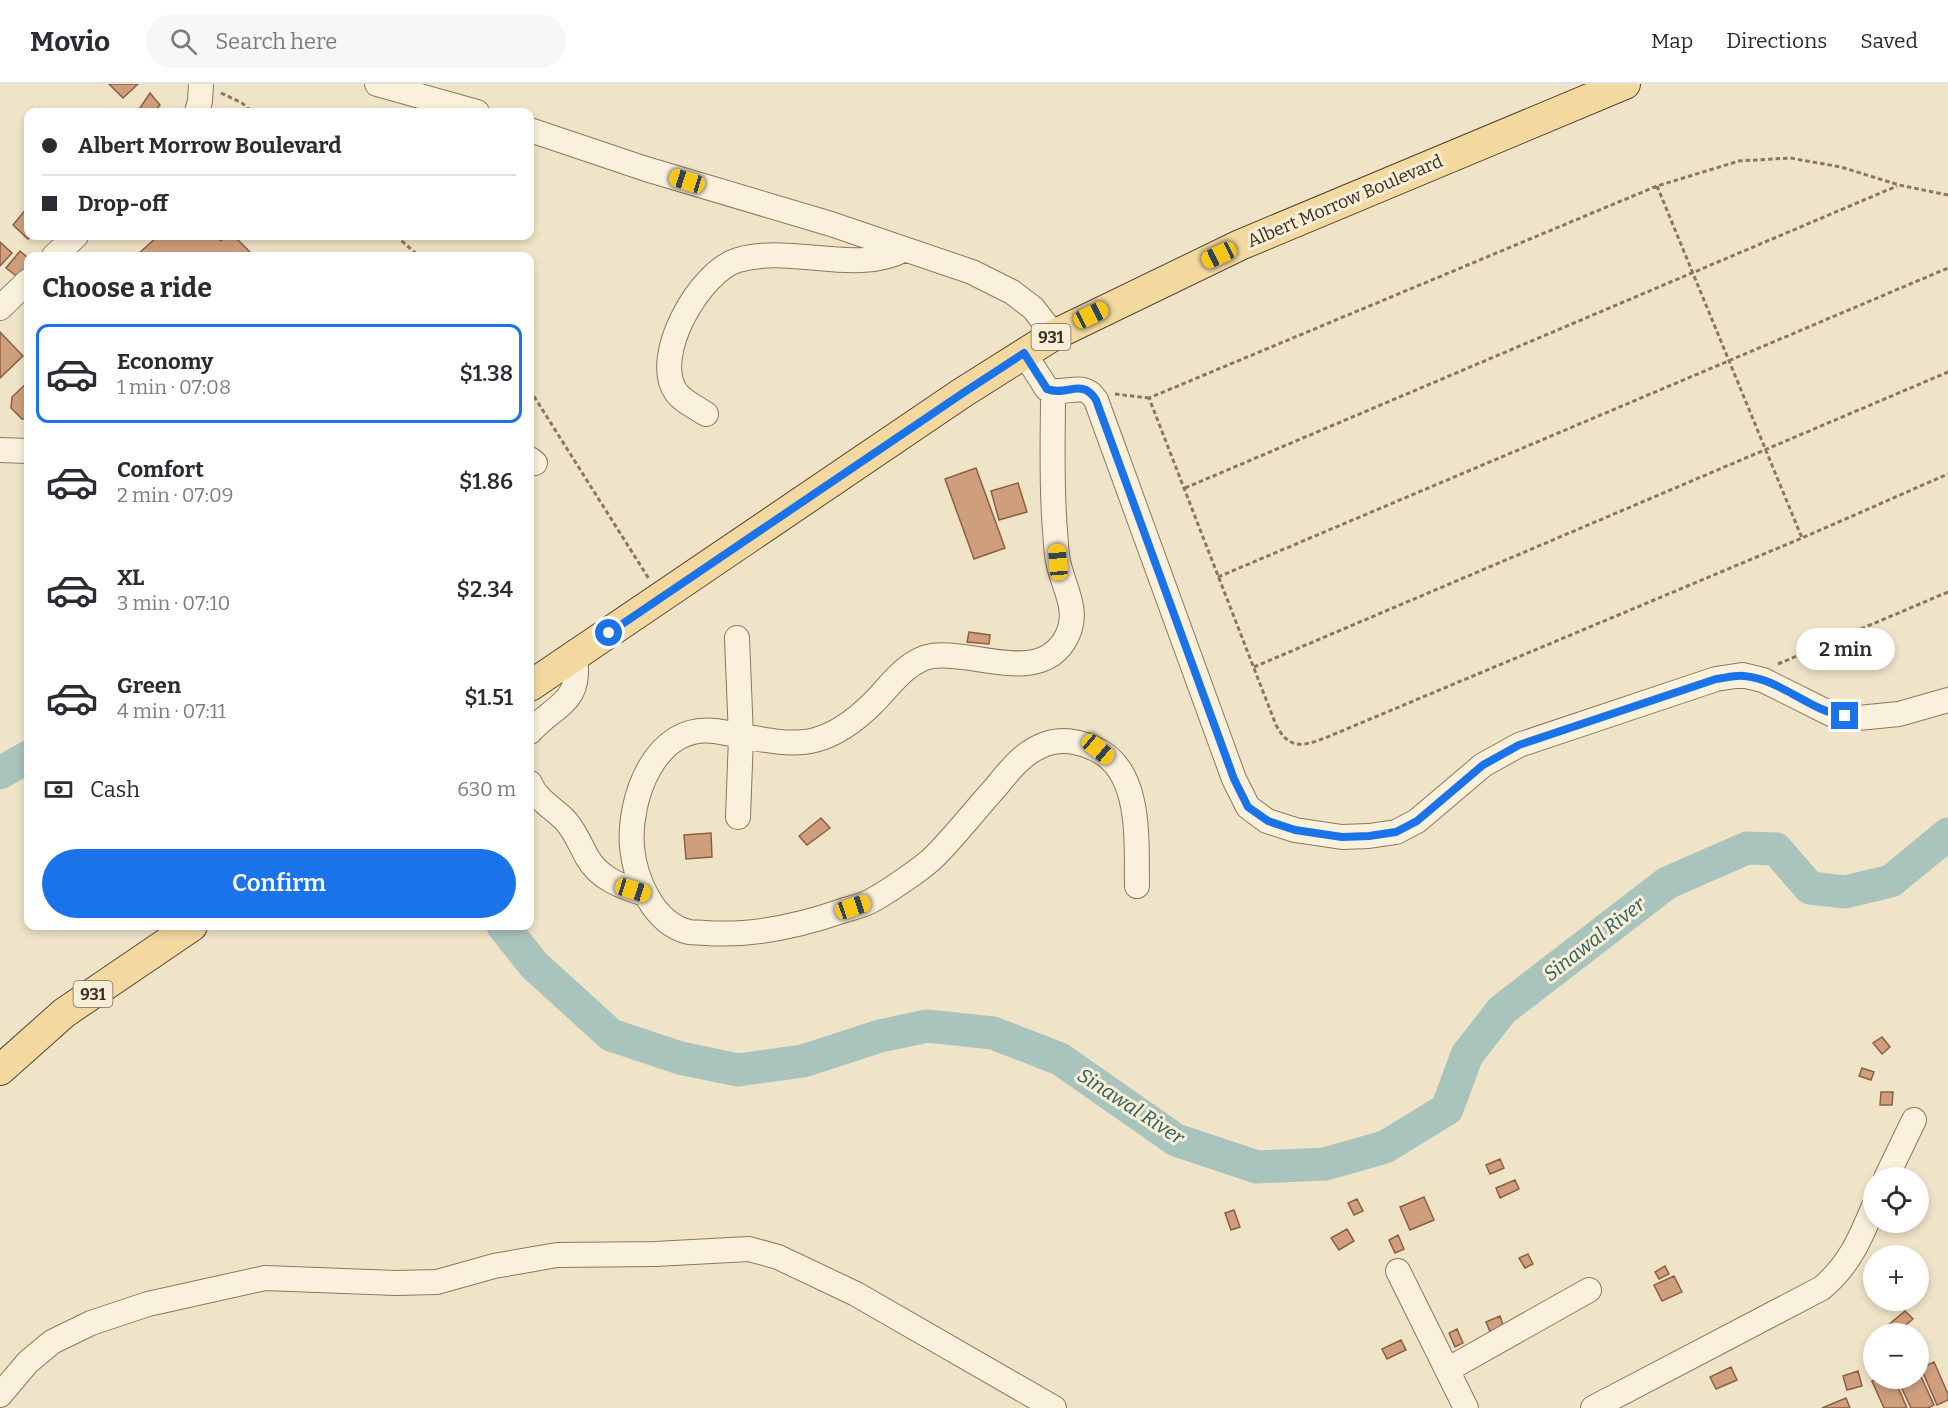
<!DOCTYPE html>
<meta charset="utf-8">
<style>
:root{--surface:#fff;--page:#f7f7f7;--text:#2b2b33;--muted:#7c7c81;--line:#e1e1e2;--accent:#1a73e8}
body{margin:0;font-family:Bitter,serif;background:var(--page);color:var(--text);height:100vh;display:flex;flex-direction:column;font-size:22px;white-space:nowrap}
*{box-sizing:border-box;margin:0}
p{font-size:20px;color:var(--muted)}
.icon{flex:none;width:33px;height:33px;fill:none;stroke:currentColor;stroke-width:2;stroke-linecap:round;stroke-linejoin:round}
.map{position:relative;flex:1;overflow:hidden}
.details{position:absolute;left:24px;top:168px;width:510px;height:678px;display:flex;flex-direction:column;background:var(--surface);border-radius:12px;box-shadow:0 3px 9px #0003}
.details>*{flex:none}
.top-card{position:absolute;left:24px;top:24px;width:510px;height:132px;border-radius:12px;box-shadow:0 3px 9px #0003;display:grid;align-content:center;height:132px;padding:0 18px;background:var(--surface)}
.controls{position:absolute;left:1863px;top:1083px;display:grid;gap:12px}
.controls a{display:grid;place-items:center;width:66px;height:66px;border-radius:50%;background:var(--surface);box-shadow:0 3px 9px #0003;font-size:30px}
.end{position:absolute;width:27px;height:27px;margin:-14px;border:8px solid #1a73e8;background:#fff;box-shadow:0 0 0 3px #fff}
.from{border-radius:50%}
.bubble{position:absolute;height:42px;border-radius:21px;background:var(--surface);box-shadow:0 3px 9px #0003;font-size:20px;font-weight:600;line-height:42px;text-align:center}
.car{position:absolute;width:18px;height:36px;margin:-18px -9px;border-radius:8px;box-shadow:0 0 4px 2px #0007;background:linear-gradient(#f5c518 24%,#345 0 40%,#f5c518 0 76%,#345 0 86%,#f5c518 0)}
.top-card b{display:flex;align-items:center;gap:21px;height:57px;font-size:22px}
.top-card b+b{border-top:2px solid var(--line)}
.top-card i{width:15px;height:15px;background:var(--text)}
ul{padding:0;list-style:none}
li{display:flex;align-items:center;gap:18px;height:99px;margin:0 12px 9px;padding:0 6px;border:3px solid transparent;border-radius:12px}
li div{flex:1}
li b{display:block;font-size:22px}
li em{font-style:normal;font-weight:600}
li.current{border-color:var(--accent)}
li>.icon{width:54px;height:54px;stroke-width:1.5}
h2{padding:0 18px;font-size:27px;line-height:72px}
.pay{display:flex;align-items:center;gap:15px;height:66px;padding:0 18px;font-size:22px}
.pay p{margin-inline-start:auto}
.primary-button{display:flex;gap:12px;margin-top:auto;padding:12px 18px}
.primary-button a{flex:1;height:69px;border-radius:36px;background:var(--accent);color:#fff;font-size:24px;font-weight:600;line-height:69px;text-align:center}
header{display:flex;align-items:center;gap:36px;box-sizing:border-box;height:84px;padding:0 30px;background:var(--surface);border-bottom:2px solid var(--line)}
header strong{font-size:28px}
nav{display:flex;gap:33px;margin-inline-start:auto;font-size:21px}
.search{width:420px;height:54px;background:var(--page);display:flex;align-items:center;gap:15px;box-sizing:border-box;padding:0 21px;border-radius:33px;color:var(--muted);font-size:22px}
.map>svg:first-child{display:block}
.lines{fill:none;stroke-linecap:round;stroke-linejoin:round}
.river{stroke:#a9c4bc;stroke-width:33}
.building{fill:#cf9f7d;stroke:#8d5f41;stroke-width:1.5}
.minor-casing{stroke:#8d765c;stroke-width:26}
.major-casing{stroke:#5b4430;stroke-width:32}
.path{stroke:#8d765c;stroke-width:3;stroke-dasharray:4.5 3;stroke-linecap:butt}
.minor{stroke:#faf1dc;stroke-width:24}
.major{stroke:#f3d9a0;stroke-width:30}
.route{stroke:#1a73e8;stroke-width:8}
.labels{text-anchor:middle;dominant-baseline:central;stroke-width:6;stroke-linejoin:round;paint-order:stroke}
.shield{fill:#f7eed8;stroke:#756857;stroke-width:1.5}
.shield-label{font-size:16px;font-weight:bold;fill:#3d2e20}
.street-label{font-size:18px;fill:#3d2e20;stroke:#f7eed8}
.water-label{font-size:20px;font-style:italic;fill:#2f5d5a;stroke:#f7eed8}
</style>
<header>
<strong>Movio</strong>
<div class="search"><svg class="icon" aria-label="search" viewBox="0 0 24 24"><circle cx="10" cy="10" r="6"/><path d="M15 15l6 6"/></svg>Search here</div>
<nav><a>Map</a><a>Directions</a><a>Saved</a></nav>
</header>
<div class="map">
<svg width="1948" height="1324" viewBox="0 0 1948 1324">
<rect width="100%" height="100%" fill="#f0e4c8"/>
<g class="lines">
<!-- river -->
<path class="river" d="M0,689L28,673
M503,842L534,881L611,951L680,974L738,986L803,977L880,952L927,942L993,949L1060,975L1176,1056L1257,1083L1325,1080L1385,1063L1447,1025L1467,971L1502,926L1667,799L1747,764L1776,765L1810,804L1845,808L1891,797L1948,750"/>
</g>
<!-- building -->
<path class="building" d="M109,0H138L123,14Z
M150,9L160,21L154,28H144L140,24Z
M27,124L28,152H32L28,155L13,141Z
M158,152H217L221,157L227,152H234L254,172H136Z
M0,158L12,169L0,182Z
M20,167L28,174V184L20,195L6,184Z
M0,248L23,272L0,294Z
M28,298V335H22L11,324L12,313Z
M976,384L1005,464L974,475L945,395Z
M1018,399L1027,428L999,436L991,407Z
M969,548L990,551L989,560L967,558Z
M821,734L830,744L807,761L799,752Z
M711,749L712,773L686,775L684,751Z
M1882,953L1890,963L1882,970L1873,959Z
M1862,984L1874,988L1871,996L1859,992Z
M1881,1008H1893L1892,1021H1880Z
M1500,1075L1504,1084L1490,1090L1486,1081Z
M1515,1096L1519,1105L1500,1114L1496,1104Z
M1424,1113L1434,1136L1410,1146L1400,1123Z
M1357,1115L1363,1127L1354,1131L1348,1119Z
M1234,1126L1240,1143L1231,1146L1225,1129Z
M1347,1145L1354,1157L1339,1166L1331,1154Z
M1398,1151L1404,1165L1395,1169L1389,1156Z
M1528,1170L1533,1180L1525,1184L1519,1174Z
M1665,1182L1669,1190L1659,1195L1655,1188Z
M1674,1192L1682,1208L1662,1217L1654,1201Z
M1905,1227L1913,1235L1895,1250H1891L1886,1243Z
M1500,1232L1504,1244L1491,1250L1486,1238Z
M1457,1245L1463,1259L1455,1263L1449,1249Z
M1401,1256L1406,1266L1387,1275L1382,1265Z
M1934,1278L1948,1310V1316L1937,1321L1921,1284Z
M1731,1283L1737,1296L1716,1305L1710,1293Z
M1918,1286L1934,1321L1928,1324H1911L1897,1294H1918Z
M1858,1287L1862,1302L1847,1306L1843,1292Z
M1878,1294H1894L1907,1324H1884L1872,1297Z
M1846,1314L1850,1324H1822Z"/>
<g class="lines">
<defs>
<path id="minor" d="M377,0L477,28
M197,28L200,17L201,0
M530,46L646,85L831,140L972,188L1012,208L1033,224L1054,251
M54,172L76,152
M0,224L28,197
M1024,269L1047,305C1065,313 1083,295 1096,316L1234,695L1248,723L1267,737L1295,746L1342,753L1369,752L1396,748L1417,737L1483,681L1519,661L1716,595L1742,591L1763,596L1831,630L1858,634L1899,630L1948,616
M1053,307C1053,354 1051,400 1055,447C1056,457 1056,468 1058,477C1063,503 1080,526 1067,552C1042,603 975,566 932,572C907,576 889,603 873,619C856,636 838,650 815,656C785,664 745,651 715,647C655,639 628,715 632,763C635,796 654,840 689,848C694,849 700,848 705,849C750,852 799,842 842,827C851,824 862,822 871,817C886,809 923,784 934,773C956,751 975,726 996,703C1009,687 1022,670 1041,662C1058,654 1077,657 1093,664C1143,684 1136,758 1137,802
M706,330C697,324 682,317 676,308C651,272 700,187 738,176C792,160 856,192 905,165
M0,366L28,367
M530,375L535,379
M737,554L741,653L738,733
M530,648C556,619 582,620 575,572
M530,699C536,715 553,724 565,736C575,747 580,760 587,773C599,795 623,803 645,810
M1886,1094L1914,1036
M1398,1187L1466,1324
M1447,1286L1589,1206
M0,1311L28,1278L52,1258L91,1239L148,1220L265,1194L396,1199L437,1198L494,1182L557,1171L655,1170L749,1165L778,1173L856,1210L1054,1324
M1593,1324L1822,1204C1850,1180 1860,1155 1874,1122"/>
<path id="major" d="M530,602L962,309L1054,251L1240,161L1625,0
M0,986L64,929L192,842"/>
</defs>
<!-- minor casing -->
<use href="#minor" class="minor-casing"/>
<!-- major casing -->
<use href="#major" class="major-casing"/>
<!-- path -->
<path class="path" d="M221,9L242,19L252,28
M1657,102L1802,454
M1948,111L1899,101L1841,83L1790,74L1739,77L1657,102L1149,314L1276,641C1289,665 1301,663 1325,654L1802,454L1948,390
M396,152L419,172
M530,306L649,495
M1115,310L1149,314
M1185,404L1897,102
M1218,493L1948,184
M1778,580L1948,508
M1254,583L1948,288"/>
<!-- minor -->
<use href="#minor" class="minor"/>
<!-- major -->
<use href="#major" class="major"/>
</g>
<g class="lines">
<!-- route -->
<path class="route" d="M609,549L963,309L1024,269L1047,305C1066,313 1082,293 1096,316L1234,695L1248,723L1268,737L1295,746L1342,753L1369,752L1396,748L1417,737L1483,681L1519,661L1716,595C1725,594 1735,591 1744,592C1781,595 1809,627 1845,632"/>
</g>
<g class="labels">
<!-- shield labels -->
<g class="shield">
<rect x="1031.5" y="240" width="39" height="26" rx="4.5"/>
<rect x="73.5" y="897" width="39" height="26" rx="4.5"/>
</g>
<g class="shield-label">
<text x="1051" y="253">931</text>
<text x="93" y="910">931</text>
</g>
<!-- street labels -->
<g class="street-label">
<text transform="translate(1345 117) rotate(-23)">Albert Morrow Boulevard</text>
</g>
<!-- water labels -->
<g class="water-label">
<text transform="translate(1594 855) rotate(-38)">Sinawal River</text>
<text transform="translate(1131 1022) rotate(33)">Sinawal River</text>
</g>
</g>
</svg>
<div class="controls">
<a><svg class="icon" aria-label="locate" viewBox="0 0 24 24"><circle cx="12" cy="12" r="6"/><path d="M12 2v4M12 18v4M2 12h4M18 12h4"/></svg></a>
<a>+</a>
<a>−</a>
</div>
<i class="end from" style="left:609px;top:549px"></i>
<i class="end" style="left:1845px;top:632px"></i>
<div class="bubble" style="left:1796px;top:544px;width:99px">2 min</div>
<i class="car" style="left:687px;top:97px;rotate:287deg"></i>
<i class="car" style="left:1219px;top:171px;rotate:245deg"></i>
<i class="car" style="left:1091px;top:231px;rotate:64deg"></i>
<i class="car" style="left:1058px;top:478px;rotate:355deg"></i>
<i class="car" style="left:1098px;top:665px;rotate:130deg"></i>
<i class="car" style="left:633px;top:806px;rotate:107deg"></i>
<i class="car" style="left:853px;top:823px;rotate:71deg"></i>
<div class="top-card">
<b><i class="from"></i>Albert Morrow Boulevard</b>
<b><i></i>Drop-off</b>
</div>
<section class="details">
<h2>Choose a ride</h2>
<ul>
<li class="current"><svg class="icon" aria-label="car" viewBox="0 0 24 24"><path d="M5 17H2v-5l4-1 3-4h7l3 4 3 1v5h-3M9 17h6M6 11h13"/><circle cx="7" cy="17" r="2"/><circle cx="17" cy="17" r="2"/></svg><div><b>Economy</b><p>1 min · 07:08</p></div><em>$1.38</em></li>
<li><svg class="icon" aria-label="car" viewBox="0 0 24 24"><path d="M5 17H2v-5l4-1 3-4h7l3 4 3 1v5h-3M9 17h6M6 11h13"/><circle cx="7" cy="17" r="2"/><circle cx="17" cy="17" r="2"/></svg><div><b>Comfort</b><p>2 min · 07:09</p></div><em>$1.86</em></li>
<li><svg class="icon" aria-label="car" viewBox="0 0 24 24"><path d="M5 17H2v-5l4-1 3-4h7l3 4 3 1v5h-3M9 17h6M6 11h13"/><circle cx="7" cy="17" r="2"/><circle cx="17" cy="17" r="2"/></svg><div><b>XL</b><p>3 min · 07:10</p></div><em>$2.34</em></li>
<li><svg class="icon" aria-label="car" viewBox="0 0 24 24"><path d="M5 17H2v-5l4-1 3-4h7l3 4 3 1v5h-3M9 17h6M6 11h13"/><circle cx="7" cy="17" r="2"/><circle cx="17" cy="17" r="2"/></svg><div><b>Green</b><p>4 min · 07:11</p></div><em>$1.51</em></li>
</ul>
<div class="pay"><svg class="icon" aria-label="cash" viewBox="0 0 24 24"><path d="M3 7h18v10H3z"/><circle cx="12" cy="12" r="2"/></svg>Cash<p>630 m</p></div>
<div class="primary-button"><a>Confirm</a></div>
</section>
</div>
